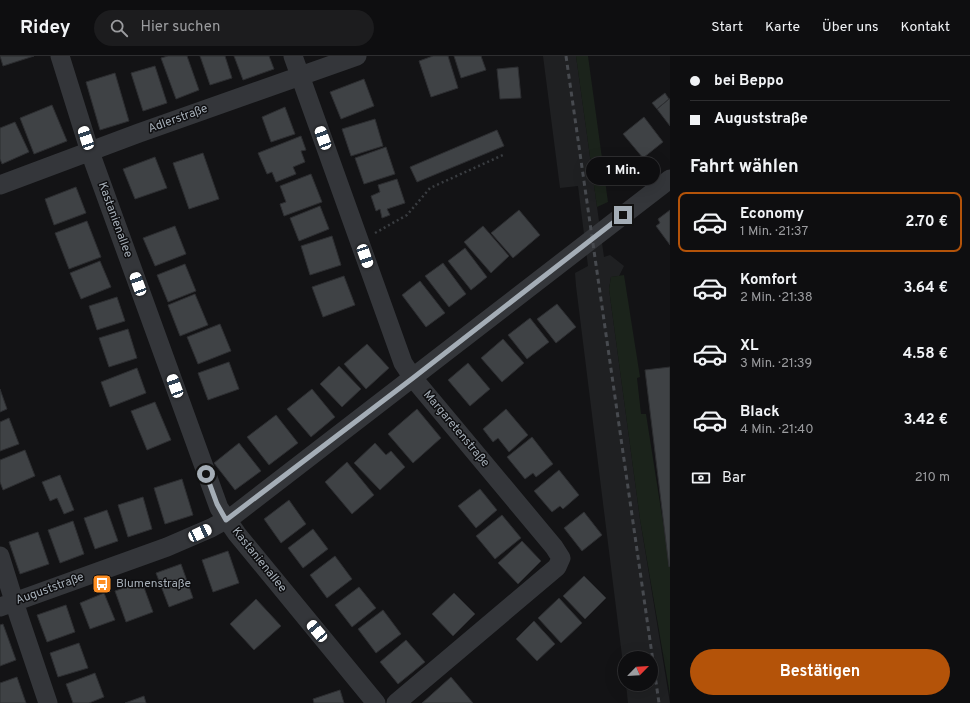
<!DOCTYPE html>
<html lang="de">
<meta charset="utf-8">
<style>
:root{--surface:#0e0e10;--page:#1c1c1e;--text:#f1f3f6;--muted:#9b9c9f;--line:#2e2e30;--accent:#b45309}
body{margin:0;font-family:Overpass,sans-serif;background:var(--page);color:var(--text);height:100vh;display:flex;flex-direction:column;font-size:15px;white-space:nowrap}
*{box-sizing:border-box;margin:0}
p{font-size:13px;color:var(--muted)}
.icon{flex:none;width:22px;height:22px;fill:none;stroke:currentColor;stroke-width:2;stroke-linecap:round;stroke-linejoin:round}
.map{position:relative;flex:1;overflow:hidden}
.sheet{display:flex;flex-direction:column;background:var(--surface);width:300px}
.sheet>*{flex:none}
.top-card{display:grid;align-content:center;height:88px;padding:0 20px;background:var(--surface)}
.needle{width:26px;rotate:66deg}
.controls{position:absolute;left:618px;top:595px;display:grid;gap:8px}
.controls a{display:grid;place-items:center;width:40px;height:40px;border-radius:50%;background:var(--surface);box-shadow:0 4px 16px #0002,0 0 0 1px var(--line);font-size:20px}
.end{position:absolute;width:18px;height:18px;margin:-9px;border:5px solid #a4adb6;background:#111;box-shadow:0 0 0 2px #111}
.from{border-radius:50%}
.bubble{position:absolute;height:28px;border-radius:14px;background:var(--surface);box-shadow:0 4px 16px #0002,0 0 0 1px var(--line);font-size:13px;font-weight:700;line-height:28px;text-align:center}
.car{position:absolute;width:12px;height:24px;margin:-12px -6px;border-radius:5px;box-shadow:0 0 3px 1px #0007;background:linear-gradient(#fff 24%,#345 0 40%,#fff 0 76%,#345 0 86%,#fff 0)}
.top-card b{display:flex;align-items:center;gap:14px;height:38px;font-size:15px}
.top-card b+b{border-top:1px solid var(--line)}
.top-card i{width:10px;height:10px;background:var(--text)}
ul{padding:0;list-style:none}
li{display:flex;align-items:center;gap:12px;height:60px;margin:0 8px 6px;padding:0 12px;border:2px solid transparent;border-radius:8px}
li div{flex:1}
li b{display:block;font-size:15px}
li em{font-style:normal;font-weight:700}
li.current{border-color:var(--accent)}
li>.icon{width:36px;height:36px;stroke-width:1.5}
h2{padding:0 20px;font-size:18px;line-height:48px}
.pay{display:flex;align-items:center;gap:10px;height:44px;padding:0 20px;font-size:15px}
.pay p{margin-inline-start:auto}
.action{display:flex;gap:8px;margin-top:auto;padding:8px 20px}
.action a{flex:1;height:46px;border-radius:24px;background:var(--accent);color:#fff;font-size:16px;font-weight:700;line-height:46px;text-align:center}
header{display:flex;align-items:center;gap:24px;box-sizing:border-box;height:56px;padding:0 20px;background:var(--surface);border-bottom:1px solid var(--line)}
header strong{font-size:19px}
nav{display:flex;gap:22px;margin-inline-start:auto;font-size:14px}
.search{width:280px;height:36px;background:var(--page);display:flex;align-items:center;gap:10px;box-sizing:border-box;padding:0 14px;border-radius:22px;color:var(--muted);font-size:15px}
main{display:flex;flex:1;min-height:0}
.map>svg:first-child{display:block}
.built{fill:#1f2022}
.green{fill:#1b231b}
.building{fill:#3f4245;stroke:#2d2e31}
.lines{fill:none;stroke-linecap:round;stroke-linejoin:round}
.path{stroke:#3a3d41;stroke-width:2.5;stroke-dasharray:2 3;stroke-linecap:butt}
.street{stroke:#34363a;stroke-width:19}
.rail{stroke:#474a4f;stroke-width:3;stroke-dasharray:5 4;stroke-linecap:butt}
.route{stroke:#a4adb6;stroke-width:5}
.labels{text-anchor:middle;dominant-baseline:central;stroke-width:3;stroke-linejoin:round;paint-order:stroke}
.street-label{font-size:12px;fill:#a4adb6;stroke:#0e0e10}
.poi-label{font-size:12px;fill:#a4adb6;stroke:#0e0e10;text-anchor:start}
</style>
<header>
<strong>Ridey</strong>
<div class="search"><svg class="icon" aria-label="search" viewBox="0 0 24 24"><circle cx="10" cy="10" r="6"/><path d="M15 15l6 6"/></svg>Hier suchen</div>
<nav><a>Start</a><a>Karte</a><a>Über uns</a><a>Kontakt</a></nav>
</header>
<main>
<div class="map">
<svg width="670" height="647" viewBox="0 0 670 647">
<rect width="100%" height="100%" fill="#131315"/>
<!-- built -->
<path class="built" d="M543,0H576L604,201L610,199L624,210L619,220L611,221L609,233L640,463L670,647H628L626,628H651V602H625V624L576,230L575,217L588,210L578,130L560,132Z"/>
<!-- green -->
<path class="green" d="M576,0H588L608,146L597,151Z
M624,219L640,321L637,322L641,358H646L670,511V639L640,463L609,233L611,221Z"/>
<!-- building -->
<path class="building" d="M0,0H34L3,10Z
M168,0H187L199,34L176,43L161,2Z
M200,0H225L232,22L210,29Z
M234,0H269L274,13L243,24Z
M433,0H448L458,32L431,41L419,5Z
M454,0H481L486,14L461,22Z
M155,10L167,47L143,55L131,17Z
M518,11L521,42L500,43L497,13Z
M115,17L129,65L100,74L86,26Z
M364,23L374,50L341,63L330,36Z
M665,37L669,43L657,53L652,47Z
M669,43H670V70L657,53Z
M52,49L67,85L34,98L20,62Z
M285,51L295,78L271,86L262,61Z
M644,61L663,86L643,102L623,78Z
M375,63L383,90L351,100L342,73Z
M15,66L29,96L2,108L0,103V72Z
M497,74L504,90L417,126L410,111Z
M301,80L306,94L301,95L305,106L293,111L296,118L276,126L272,116L267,118L258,97Z
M386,91L395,118L364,128L355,102Z
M203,97L219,143L189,153L173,107Z
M155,101L167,132L135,143L123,113Z
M311,118L322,146L284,160L280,148L286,146L280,130Z
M397,123L405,147L387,153L390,159L382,162L380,153L376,155L371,140L380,136L378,129Z
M76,131L86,157L54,169L45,143Z
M320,150L329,173L299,185L290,162Z
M519,154L540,179L513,202L491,177Z
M670,154V189L656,170L660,167L658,163Z
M87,165L101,201L69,213L55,177Z
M175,170L186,198L155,210L143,182Z
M483,170L509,200L491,217L464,186Z
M332,180L341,209L310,219L301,190Z
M465,192L487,221L471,234L448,205Z
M100,205L111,231L81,243L70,217Z
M443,207L466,238L449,251L425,220Z
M185,208L196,235L168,246L157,219Z
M344,220L355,249L323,261L312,231Z
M420,225L445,257L426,271L402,239Z
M195,238L208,269L180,280L168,249Z
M117,241L125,265L97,274L89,250Z
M557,248L576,271L556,287L537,263Z
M530,262L549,286L527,303L508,279Z
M220,268L231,295L198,308L187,281Z
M128,273L137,302L109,311L99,282Z
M503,283L524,307L502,326L481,302Z
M367,288L389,312L366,333L344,308Z
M229,306L239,333L208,344L198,317Z
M468,307L490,333L470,350L448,324Z
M339,310L361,333L342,351L320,328Z
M670,311V510L669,511L645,314Z
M137,312L146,337L110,351L101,326Z
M0,333L7,353L0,356Z
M312,333L335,361L311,381L287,353Z
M155,346L171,384L147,394L131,355Z
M417,353L441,382L413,407L388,378Z
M506,353L528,379L509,396L498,382L493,386L483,373Z
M276,359L298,387L269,409L247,381Z
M9,362L19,388L0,395V366Z
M532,381L553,408L536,421L533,417L525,423L507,401Z
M239,387L261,415L235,434L214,407Z
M375,387L386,399L391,395L405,411L380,434L354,407Z
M25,394L35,420L3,434L0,426V404Z
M347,406L374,439L352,458L325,426Z
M559,414L579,439L563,453L560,450L552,456L534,435Z
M60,419L74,454L64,458L57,442L50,445L42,426Z
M182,423L193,459L165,468L154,432Z
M480,433L497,454L476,472L458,450Z
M143,441L152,473L128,481L118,449Z
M289,444L306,468L281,487L264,463Z
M107,454L118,485L95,493L84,462Z
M584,456L602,479L582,495L564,472Z
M502,459L521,482L495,503L476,480Z
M73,465L84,498L60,507L48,474Z
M313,473L328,493L303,512L288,492Z
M38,476L49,508L20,518L9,486Z
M522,485L541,505L518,528L498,507Z
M228,495L239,527L213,536L202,504Z
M335,500L352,523L327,542L310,519Z
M181,508L193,542L169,551L156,517Z
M584,520L606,542L585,563L563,540Z
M142,526L153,556L126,566L115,535Z
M359,531L376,552L352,571L335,549Z
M104,537L115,564L90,573L80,547Z
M454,537L475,558L453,580L432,558Z
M559,542L582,567L561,587L538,562Z
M256,543L281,570L254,594L230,568Z
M66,549L75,576L47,586L37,559Z
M383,554L401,578L376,597L358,573Z
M534,565L555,588L537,605L516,583Z
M3,568L16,604L0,610V569Z
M406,584L425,606L398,628L380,606Z
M79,587L88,612L58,621L50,597Z
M95,617L104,641L89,647H73L66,628Z
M17,621L26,647H0V627Z
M451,621L473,647H422Z
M340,634L344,647H314L313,643Z
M144,640L146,647H125Z"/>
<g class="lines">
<!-- path -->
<path class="path" d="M375,177L407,159L430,132L503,99"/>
<!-- street -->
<path class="street" d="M60,0L90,96L219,452L237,478L376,647
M293,0L403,307L413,322L554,491L561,502L557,511L396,647
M0,129L139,77L357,0
M0,500L19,561L48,647
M0,551L167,491L211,472L233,460L670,123"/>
<!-- rail -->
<path class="rail" d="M566,0L659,647"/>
</g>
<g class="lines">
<!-- route -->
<path class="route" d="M206,418L217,448L226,464L413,322L623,159"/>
</g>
<!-- icons -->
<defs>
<symbol id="bus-square" viewBox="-11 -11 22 22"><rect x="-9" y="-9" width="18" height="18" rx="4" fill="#fd8e23" stroke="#0e0e10"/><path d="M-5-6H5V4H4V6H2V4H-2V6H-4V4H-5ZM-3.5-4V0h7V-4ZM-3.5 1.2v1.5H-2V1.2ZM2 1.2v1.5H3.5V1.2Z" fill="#fff"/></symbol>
</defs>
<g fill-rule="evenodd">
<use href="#bus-square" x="91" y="517" width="22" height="22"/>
</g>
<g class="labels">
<!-- street labels -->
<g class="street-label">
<text transform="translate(178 63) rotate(-20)">Adlerstraße</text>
<text transform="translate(115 164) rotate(70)">Kastanienallee</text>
<text transform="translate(456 373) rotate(50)">Margaretenstraße</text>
<text transform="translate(259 504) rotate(51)">Kastanienallee</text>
<text transform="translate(50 533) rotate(-20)">Auguststraße</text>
</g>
<!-- poi labels -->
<g class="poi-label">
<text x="116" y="528">Blumenstraße</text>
</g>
</g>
</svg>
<div class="controls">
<a><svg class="needle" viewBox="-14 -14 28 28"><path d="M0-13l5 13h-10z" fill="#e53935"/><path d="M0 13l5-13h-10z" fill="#9b9c9f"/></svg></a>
</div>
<i class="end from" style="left:206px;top:418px"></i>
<i class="end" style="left:623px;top:159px"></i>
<div class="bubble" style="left:586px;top:101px;width:74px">1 Min.</div>
<i class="car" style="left:86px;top:82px;rotate:342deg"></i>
<i class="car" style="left:323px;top:82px;rotate:340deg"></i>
<i class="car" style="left:365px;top:200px;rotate:161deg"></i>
<i class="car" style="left:138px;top:228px;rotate:340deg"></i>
<i class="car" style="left:175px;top:330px;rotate:340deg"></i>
<i class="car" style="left:200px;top:477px;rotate:65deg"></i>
<i class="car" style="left:317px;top:575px;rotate:320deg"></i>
</div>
<section class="sheet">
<div class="top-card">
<b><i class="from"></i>bei Beppo</b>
<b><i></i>Auguststraße</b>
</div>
<h2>Fahrt wählen</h2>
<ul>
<li class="current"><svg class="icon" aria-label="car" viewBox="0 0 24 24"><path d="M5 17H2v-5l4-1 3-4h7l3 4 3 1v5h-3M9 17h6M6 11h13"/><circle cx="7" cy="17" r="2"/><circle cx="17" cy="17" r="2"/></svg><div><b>Economy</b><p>1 Min. · 21:37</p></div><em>2.70 €</em></li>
<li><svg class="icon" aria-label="car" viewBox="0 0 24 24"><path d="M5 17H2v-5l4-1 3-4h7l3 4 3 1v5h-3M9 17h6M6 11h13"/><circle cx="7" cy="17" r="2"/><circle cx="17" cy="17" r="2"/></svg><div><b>Komfort</b><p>2 Min. · 21:38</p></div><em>3.64 €</em></li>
<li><svg class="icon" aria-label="car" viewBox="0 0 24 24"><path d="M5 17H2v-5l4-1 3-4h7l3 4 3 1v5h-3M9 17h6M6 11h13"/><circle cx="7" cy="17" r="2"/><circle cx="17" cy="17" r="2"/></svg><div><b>XL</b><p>3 Min. · 21:39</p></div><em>4.58 €</em></li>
<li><svg class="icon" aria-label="car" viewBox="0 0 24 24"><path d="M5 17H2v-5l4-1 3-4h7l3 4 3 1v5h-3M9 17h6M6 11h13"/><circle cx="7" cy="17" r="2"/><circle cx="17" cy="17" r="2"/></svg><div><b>Black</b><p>4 Min. · 21:40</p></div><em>3.42 €</em></li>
</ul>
<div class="pay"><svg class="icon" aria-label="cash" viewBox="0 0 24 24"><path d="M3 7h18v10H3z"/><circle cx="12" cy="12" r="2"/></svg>Bar<p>210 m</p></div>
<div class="action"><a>Bestätigen</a></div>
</section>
</main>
